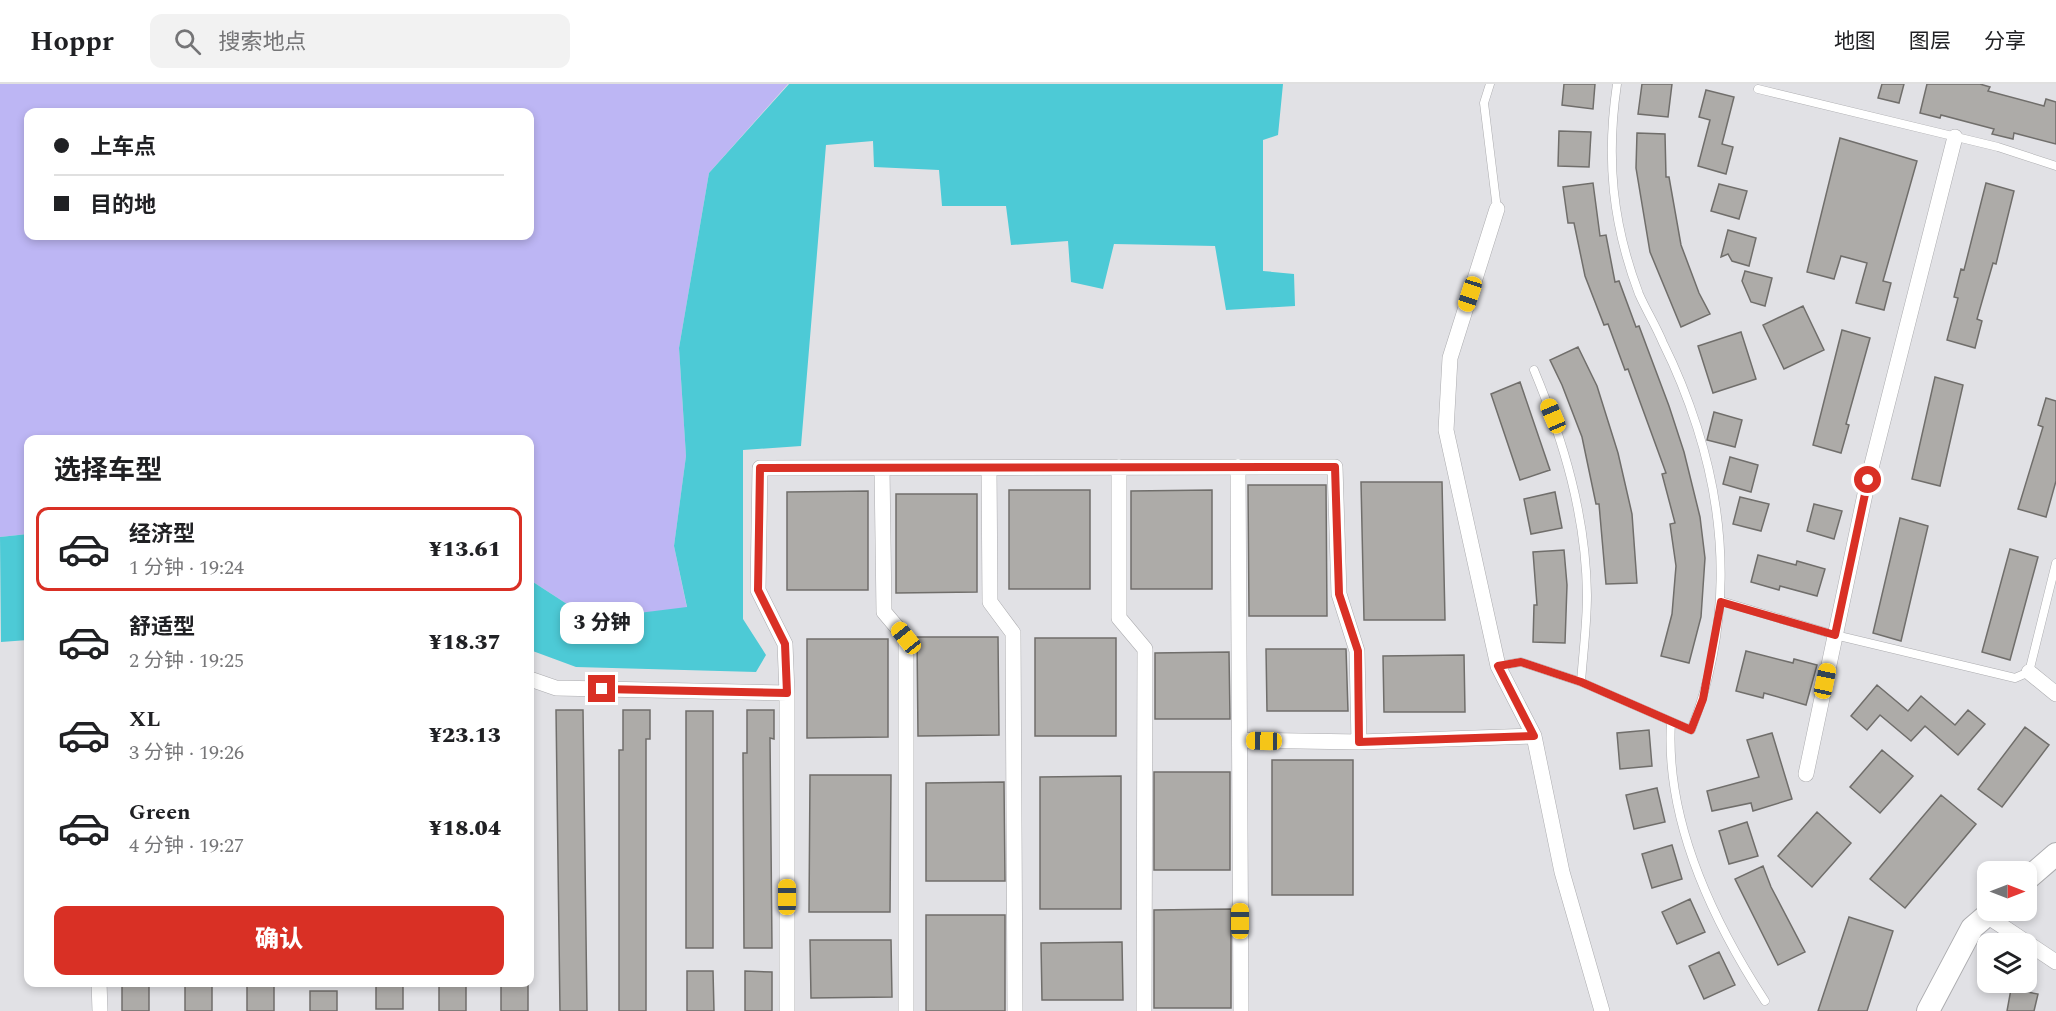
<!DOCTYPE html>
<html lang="zh">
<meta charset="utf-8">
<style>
:root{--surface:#fff;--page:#f2f2f2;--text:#202124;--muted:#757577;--line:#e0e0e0;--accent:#d93025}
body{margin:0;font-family:Spectral,"Noto Sans SC",serif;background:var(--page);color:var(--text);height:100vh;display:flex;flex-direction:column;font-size:22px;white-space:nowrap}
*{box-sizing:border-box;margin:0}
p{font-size:20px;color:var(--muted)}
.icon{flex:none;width:33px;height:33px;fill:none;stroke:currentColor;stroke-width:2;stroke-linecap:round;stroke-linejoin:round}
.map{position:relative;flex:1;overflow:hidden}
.details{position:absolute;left:24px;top:351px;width:510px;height:552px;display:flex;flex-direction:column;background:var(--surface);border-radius:12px;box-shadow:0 3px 9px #0003}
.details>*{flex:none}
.hud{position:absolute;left:24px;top:24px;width:510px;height:132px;border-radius:12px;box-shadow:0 3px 9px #0003;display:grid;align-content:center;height:132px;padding:0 30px;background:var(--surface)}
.needle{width:39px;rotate:90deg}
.tools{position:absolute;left:1977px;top:777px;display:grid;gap:12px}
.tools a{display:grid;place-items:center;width:60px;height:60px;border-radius:12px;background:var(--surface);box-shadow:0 3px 9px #0003;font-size:30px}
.end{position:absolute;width:27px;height:27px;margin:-14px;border:8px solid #d93025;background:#fff;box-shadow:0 0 0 3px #fff}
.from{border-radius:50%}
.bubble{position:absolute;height:42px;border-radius:12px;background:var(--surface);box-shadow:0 3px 9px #0003;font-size:20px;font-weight:800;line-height:42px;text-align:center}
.car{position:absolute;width:18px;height:36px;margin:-18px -9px;border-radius:8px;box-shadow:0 0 4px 2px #0007;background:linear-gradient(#f5c518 24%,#345 0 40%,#f5c518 0 76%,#345 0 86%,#f5c518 0)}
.hud b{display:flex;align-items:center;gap:21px;height:57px;font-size:22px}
.hud b+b{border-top:2px solid var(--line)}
.hud i{width:15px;height:15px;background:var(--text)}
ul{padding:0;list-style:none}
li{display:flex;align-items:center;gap:18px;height:84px;margin:0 12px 9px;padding:0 18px;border:3px solid transparent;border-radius:12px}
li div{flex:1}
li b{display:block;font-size:22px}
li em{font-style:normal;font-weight:800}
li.active{border-color:var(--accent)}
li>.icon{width:54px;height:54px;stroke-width:1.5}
h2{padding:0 30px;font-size:27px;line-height:72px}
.cta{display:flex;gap:12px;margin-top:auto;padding:12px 30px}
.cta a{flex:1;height:69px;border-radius:12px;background:var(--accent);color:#fff;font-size:24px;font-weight:800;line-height:69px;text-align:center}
header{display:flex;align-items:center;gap:36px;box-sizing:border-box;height:84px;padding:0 30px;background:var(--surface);border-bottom:2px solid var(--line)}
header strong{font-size:28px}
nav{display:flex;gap:33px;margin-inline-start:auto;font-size:21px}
.search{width:420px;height:54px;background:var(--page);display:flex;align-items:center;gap:15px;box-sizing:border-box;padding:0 21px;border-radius:12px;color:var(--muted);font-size:22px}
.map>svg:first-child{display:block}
.green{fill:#bdb6f4;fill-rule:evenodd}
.water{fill:#4dcad6}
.building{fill:#adaba8;stroke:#706e6b;stroke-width:1.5}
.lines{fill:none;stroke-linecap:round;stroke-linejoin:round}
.lane-casing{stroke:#acacaf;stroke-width:9}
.street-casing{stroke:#acacaf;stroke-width:16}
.secondary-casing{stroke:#acacaf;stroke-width:24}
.lane{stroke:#fff;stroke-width:8}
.street{stroke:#fff;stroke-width:15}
.secondary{stroke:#fff;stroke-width:22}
.route{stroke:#d93025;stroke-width:8}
</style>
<header>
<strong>Hoppr</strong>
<div class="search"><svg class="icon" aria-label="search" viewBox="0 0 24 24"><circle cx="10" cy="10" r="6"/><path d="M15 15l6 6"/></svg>搜索地点</div>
<nav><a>地图</a><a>图层</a><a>分享</a></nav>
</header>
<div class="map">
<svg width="2056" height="927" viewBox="0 0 2056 927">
<rect width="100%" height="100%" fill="#e1e1e5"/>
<!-- green -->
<path class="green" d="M0,0H788L709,89L679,264L686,372L674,462L687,524L590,535L530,496V356H28V450L0,453ZM28,28H530V152H28Z"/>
<!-- water -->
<path class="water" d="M789,0H1283L1278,51L1263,56V187L1294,190L1295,222L1226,226L1215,162L1114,160L1103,205L1071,198L1068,157L1011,161L1006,122H942L939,86L874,83L873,57L826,61L801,362L743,366V535L766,571L756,588L576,583L530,566V496L590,535L687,523L674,462L686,372L679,264L709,89Z
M28,450V556L1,558L0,453Z"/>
<!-- building -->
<path class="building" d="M1564,0H1595L1593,25L1562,21Z
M1642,0H1672L1668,33L1638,30Z
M1882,0H1904L1899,19L1878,14Z
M1927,0H1980L1990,3L1988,7L2044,22L2046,15L2056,18V60L2014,49L2013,55L1992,50L1994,45L1941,31L1940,34L1920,29Z
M1706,6L1734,13L1722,60L1733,63L1726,90L1698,82L1710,36L1699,33Z
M1559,47L1591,48L1589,83L1558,82Z
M1637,49L1665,50L1666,93H1669L1681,161L1699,209L1710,230L1681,243L1650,168L1636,84Z
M1840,54L1917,77L1883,197L1891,199L1884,226L1856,219L1867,179L1841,172L1834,195L1807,188Z
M1593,99L1600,152L1606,151L1615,198L1619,197L1636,243L1639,242L1669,322L1684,368L1700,433L1705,474L1701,533L1689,579L1661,572L1672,530L1676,482L1670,440L1675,439L1662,390L1666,389L1628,285L1625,286L1608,240L1604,241L1585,192L1574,139H1568L1563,103Z
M1986,99L2014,107L1996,180L1993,179L1977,235L1982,237L1975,264L1947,256L1958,214L1954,213L1961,185L1964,186Z
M1719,100L1747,107L1739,135L1711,127Z
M1728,146L1756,154L1749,182L1732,177L1728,170L1721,173Z
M1745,187L1772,194L1765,222L1751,218L1742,197Z
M1803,222L1824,266L1784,285L1763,241Z
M1842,246L1870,254L1846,340L1849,341L1841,369L1813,361Z
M1741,248L1756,295L1713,309L1698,262Z
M1578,263L1597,302L1618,369L1632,430L1637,499L1606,500L1599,420H1596L1582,353L1562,301L1550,276Z
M1935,293L1963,301L1940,402L1912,395Z
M1520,298L1550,386L1520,396L1491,310Z
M2046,314L2056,317V397L2046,433L2018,425L2043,343L2038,341Z
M1714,328L1742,336L1735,363L1707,356Z
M1730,373L1758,381L1751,408L1723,400Z
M1361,398H1442L1445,536H1364Z
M1248,401H1326L1327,532H1249Z
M1009,406H1090V505H1009Z
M1212,406V505H1131V407Z
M868,407V506H787V408Z
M1555,408L1562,444L1531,450L1524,415Z
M896,410H977V508L896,509Z
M1740,413L1769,420L1761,447L1733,440Z
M1814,420L1842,427L1834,455L1807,447Z
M1900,434L1928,442L1901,557L1873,549Z
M2010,465L2038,473L2010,576L1982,568Z
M1564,466L1567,501L1565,559L1533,558L1534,521H1537L1533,468Z
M1758,471L1796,481L1797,477L1825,485L1817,512L1780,502L1779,506L1751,498Z
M917,553H998L999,651L918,652Z
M1035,554H1116V652H1035Z
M807,555H888V653L807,654Z
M1266,565H1346L1348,627H1267Z
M1746,567L1793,579L1794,575L1817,581L1806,621L1764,609L1763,614L1736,607Z
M1229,568L1230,635H1155V569Z
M1464,571L1465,628H1384L1383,572Z
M1877,601L1908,627L1921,612L1955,641L1968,626L1985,640L1958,671L1925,642L1911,657L1880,631L1867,646L1851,632Z
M556,626H583L587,927H560Z
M623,626H650V655H646V927H619V666H623Z
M747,626H774V655L770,654L772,864H744L743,669H747Z
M686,627H713V864H686Z
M2025,643L2049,661L2002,723L1978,705Z
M1649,646L1652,682L1620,685L1617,649Z
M1772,649L1792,715L1753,727L1751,719L1712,727L1707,707L1759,693L1747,656Z
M1882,666L1913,692L1880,729L1850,703Z
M1272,676H1353V811H1272Z
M1154,688H1230V786H1154Z
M810,691H891L890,828H809Z
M1121,692V825H1040V693Z
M1004,698L1005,797H926V699Z
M1657,704L1665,738L1634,745L1626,711Z
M1941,711L1976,740L1905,824L1870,795Z
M1817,728L1851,759L1812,803L1778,772Z
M1747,738L1758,772L1729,780L1719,747Z
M1672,761L1682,795L1652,804L1642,770Z
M1763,782L1771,803L1805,868L1778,881L1735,795Z
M1690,815L1705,848L1677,860L1662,828Z
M1231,825V924H1154V826Z
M926,831H1005V927H926Z
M1849,833L1893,847L1867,927H1818Z
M810,856H891L892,913L811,914Z
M1122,858L1123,916H1042L1041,859Z
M1719,868L1735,901L1704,915L1689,882Z
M687,887H713L714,927H687Z
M745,887L772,888V927H745Z
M122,898H149V927H122Z
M185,898H212V927H185Z
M247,898H274V927H247Z
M376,898H403V925H376Z
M501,901H528V927H501Z
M439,902H466V927H439Z
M2011,905L2038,910L2034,927H2007Z
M310,907H337V927H310Z"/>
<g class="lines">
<defs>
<path id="lane" d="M1490,0L1484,19L1497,125
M1758,5L1998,63L2056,82
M1534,286C1564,358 1586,432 1587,511C1587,540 1583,570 1581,598
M1721,517L1835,551L2015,594L2029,588L2056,479
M1498,582L1521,578L1581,598L1691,646C1730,547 1729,443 1697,343C1688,315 1676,285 1663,259C1656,242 1646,226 1639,210C1612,139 1606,74 1617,0
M1671,638C1665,736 1713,837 1765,917"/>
<path id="street" d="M1497,125L1450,274L1446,346L1498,582L1534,652
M1119,383V534L1145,565L1144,927
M1238,383L1241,927
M882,384L884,528L906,554V927
M989,384L990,518L1013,549L1015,927
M2029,588L2056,610
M530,595L556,604L787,609L785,560L758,506L760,384L1335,383L1339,510L1357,567L1359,658L1534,652L1562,788L1602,927
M787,609V927
M1240,656L1359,658
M1806,690L1868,396L1955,53
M1987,832L2056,878
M99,898L100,927"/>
<path id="secondary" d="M2026,796L2056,770
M1928,927L1972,844L1993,826"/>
</defs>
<!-- lane casing -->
<use href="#lane" class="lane-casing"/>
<!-- street casing -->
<use href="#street" class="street-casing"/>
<!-- secondary casing -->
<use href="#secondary" class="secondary-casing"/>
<!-- lane -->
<use href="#lane" class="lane"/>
<!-- street -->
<use href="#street" class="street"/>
<!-- secondary -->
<use href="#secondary" class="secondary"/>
</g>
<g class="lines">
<!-- route -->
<path class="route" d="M602,605L787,609L785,560L758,506L760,384L1335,383L1339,510L1358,567L1359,658L1534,652L1498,582L1521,578L1581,598L1691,646L1703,615L1721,518L1835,551L1868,396"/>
</g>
</svg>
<div class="tools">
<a><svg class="needle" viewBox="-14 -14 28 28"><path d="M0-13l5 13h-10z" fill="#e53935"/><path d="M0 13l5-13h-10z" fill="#757577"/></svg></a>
<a><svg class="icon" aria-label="layers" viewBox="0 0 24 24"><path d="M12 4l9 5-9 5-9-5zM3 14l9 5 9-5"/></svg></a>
</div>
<i class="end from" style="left:1868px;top:396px"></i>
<i class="end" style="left:602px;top:605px"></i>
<div class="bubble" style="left:560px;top:518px;width:84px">3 分钟</div>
<i class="car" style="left:1470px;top:210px;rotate:198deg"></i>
<i class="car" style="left:1553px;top:332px;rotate:337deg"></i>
<i class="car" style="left:906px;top:554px;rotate:321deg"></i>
<i class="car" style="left:1825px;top:597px;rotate:12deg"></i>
<i class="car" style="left:1264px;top:657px;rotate:271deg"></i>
<i class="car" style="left:787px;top:813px;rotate:0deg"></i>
<i class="car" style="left:1240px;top:837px;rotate:0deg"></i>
<div class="hud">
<b><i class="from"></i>上车点</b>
<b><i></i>目的地</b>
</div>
<section class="details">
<h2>选择车型</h2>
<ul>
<li class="active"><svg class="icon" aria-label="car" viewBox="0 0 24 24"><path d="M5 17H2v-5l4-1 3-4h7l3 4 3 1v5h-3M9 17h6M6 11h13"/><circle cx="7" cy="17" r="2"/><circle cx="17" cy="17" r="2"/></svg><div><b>经济型</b><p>1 分钟 · 19:24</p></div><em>¥13.61</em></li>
<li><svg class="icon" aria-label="car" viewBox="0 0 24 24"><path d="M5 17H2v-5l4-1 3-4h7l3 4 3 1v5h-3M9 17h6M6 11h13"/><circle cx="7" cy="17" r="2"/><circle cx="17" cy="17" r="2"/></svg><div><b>舒适型</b><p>2 分钟 · 19:25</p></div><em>¥18.37</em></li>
<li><svg class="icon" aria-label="car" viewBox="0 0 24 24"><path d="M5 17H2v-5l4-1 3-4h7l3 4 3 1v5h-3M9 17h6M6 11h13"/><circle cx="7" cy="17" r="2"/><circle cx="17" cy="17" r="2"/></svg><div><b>XL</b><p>3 分钟 · 19:26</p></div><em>¥23.13</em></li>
<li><svg class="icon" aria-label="car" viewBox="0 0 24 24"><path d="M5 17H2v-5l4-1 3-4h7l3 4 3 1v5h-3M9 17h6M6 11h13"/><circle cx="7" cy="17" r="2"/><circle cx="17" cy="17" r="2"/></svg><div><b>Green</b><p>4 分钟 · 19:27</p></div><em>¥18.04</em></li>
</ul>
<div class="cta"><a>确认</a></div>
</section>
</div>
